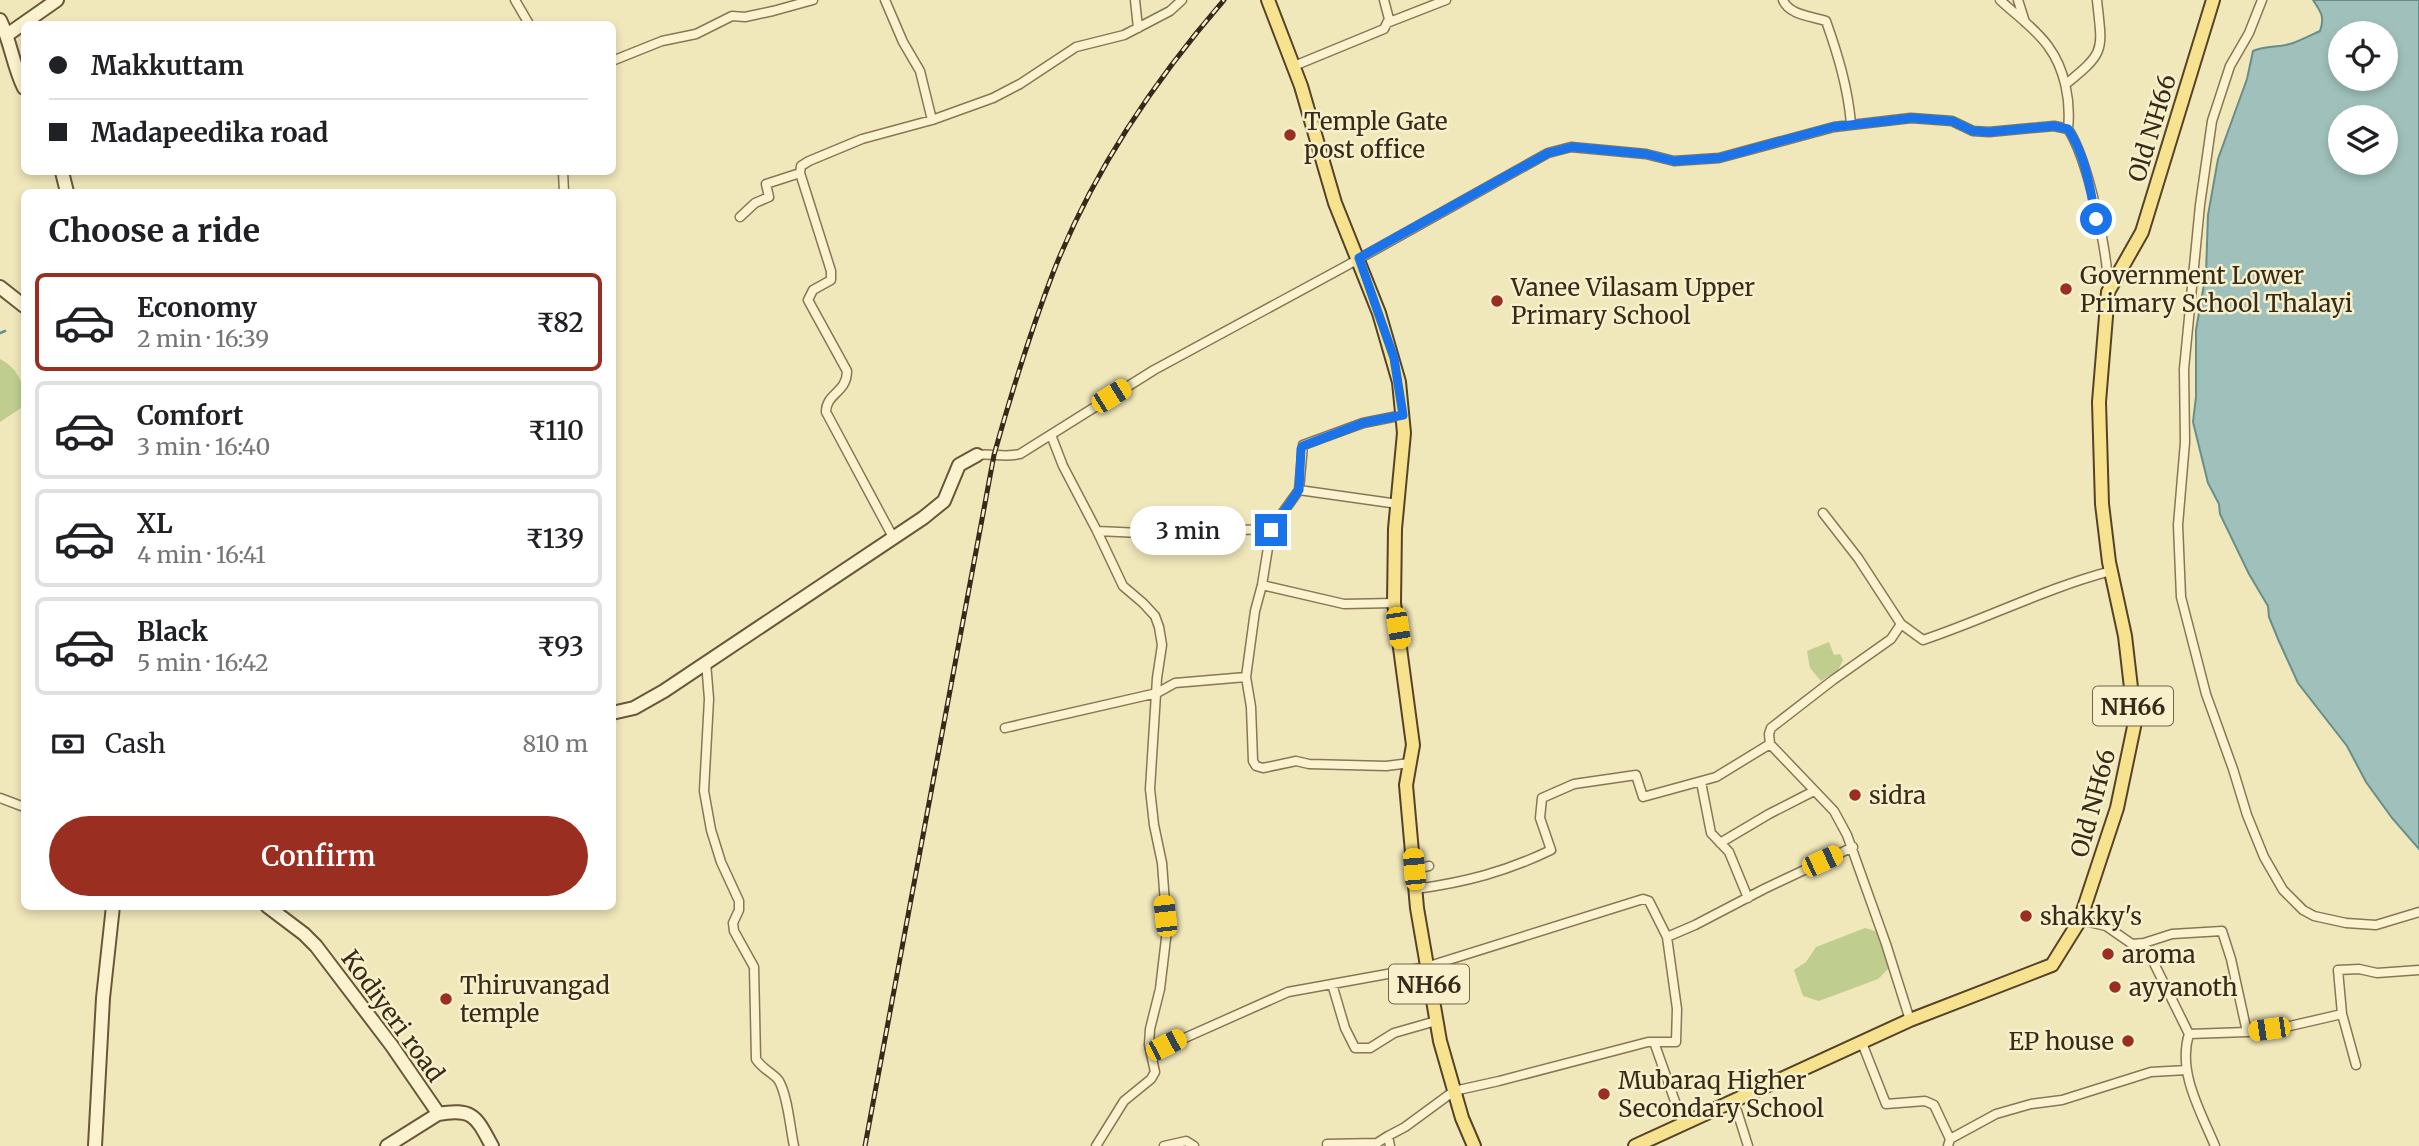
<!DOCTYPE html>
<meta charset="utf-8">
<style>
:root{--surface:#fff;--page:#f2f2f2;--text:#202124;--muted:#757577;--line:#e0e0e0;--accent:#9a2f21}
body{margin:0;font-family:Merriweather,serif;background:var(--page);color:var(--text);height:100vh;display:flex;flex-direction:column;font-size:26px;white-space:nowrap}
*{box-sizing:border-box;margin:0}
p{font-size:23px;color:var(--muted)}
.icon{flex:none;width:38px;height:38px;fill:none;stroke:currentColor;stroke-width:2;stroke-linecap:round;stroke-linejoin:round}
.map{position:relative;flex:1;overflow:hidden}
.details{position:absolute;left:21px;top:189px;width:595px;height:721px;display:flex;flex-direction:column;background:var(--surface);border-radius:10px;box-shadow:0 4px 10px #0003}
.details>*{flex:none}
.banner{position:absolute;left:21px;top:21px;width:595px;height:154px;border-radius:10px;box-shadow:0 4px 10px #0003;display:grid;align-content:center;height:154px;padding:0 28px;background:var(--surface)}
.controls{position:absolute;left:2328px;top:21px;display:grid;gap:14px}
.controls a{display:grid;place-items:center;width:70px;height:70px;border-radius:50%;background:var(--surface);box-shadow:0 4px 10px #0003;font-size:35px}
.end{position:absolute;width:32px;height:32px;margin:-16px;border:9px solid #1a73e8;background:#fff;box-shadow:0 0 0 4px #fff}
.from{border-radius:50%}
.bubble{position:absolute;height:49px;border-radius:24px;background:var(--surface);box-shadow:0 4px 10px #0003;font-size:23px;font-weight:600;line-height:49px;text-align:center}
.car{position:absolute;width:21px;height:42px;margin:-21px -10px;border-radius:9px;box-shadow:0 0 5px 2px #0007;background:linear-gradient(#f5c518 24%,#345 0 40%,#f5c518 0 76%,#345 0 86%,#f5c518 0)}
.banner b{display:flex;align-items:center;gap:24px;height:66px;font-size:26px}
.banner b+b{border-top:2px solid var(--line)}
.banner i{width:18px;height:18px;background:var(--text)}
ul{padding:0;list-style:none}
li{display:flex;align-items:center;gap:21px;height:98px;margin:0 14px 10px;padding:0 14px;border:4px solid var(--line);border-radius:10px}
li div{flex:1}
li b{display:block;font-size:26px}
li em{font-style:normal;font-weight:600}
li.current{border-color:var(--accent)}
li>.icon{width:63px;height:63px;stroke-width:1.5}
h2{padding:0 28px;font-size:32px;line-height:84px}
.pay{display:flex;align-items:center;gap:18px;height:77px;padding:0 28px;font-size:26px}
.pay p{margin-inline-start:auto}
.primary-button{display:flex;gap:14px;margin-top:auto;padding:14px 28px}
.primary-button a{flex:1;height:80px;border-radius:42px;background:var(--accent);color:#fff;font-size:28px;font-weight:600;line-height:80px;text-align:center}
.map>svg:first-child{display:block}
.green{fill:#bfce8f}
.water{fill:#a0c1bb;stroke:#678e89;stroke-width:2;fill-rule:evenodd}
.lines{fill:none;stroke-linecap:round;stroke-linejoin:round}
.stream{stroke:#678e89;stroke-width:2.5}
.street-casing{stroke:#887654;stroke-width:11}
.secondary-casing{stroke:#695738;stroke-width:16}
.primary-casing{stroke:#554329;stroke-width:16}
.street{stroke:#fbf3cf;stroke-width:8}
.secondary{stroke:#fbf3cf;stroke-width:12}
.primary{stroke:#f7e38f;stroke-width:12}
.rail-casing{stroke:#362b1a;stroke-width:5}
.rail{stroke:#f7f0cb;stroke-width:2.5;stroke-dasharray:8;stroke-linecap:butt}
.route{stroke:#1a73e8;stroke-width:9}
.poi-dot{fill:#9a2f21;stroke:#f7f0cb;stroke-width:2.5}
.labels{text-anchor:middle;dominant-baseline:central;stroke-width:5;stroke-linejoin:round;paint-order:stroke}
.shield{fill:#f7f0cb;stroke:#70664f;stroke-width:2}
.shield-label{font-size:23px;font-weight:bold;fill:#362b1a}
.poi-label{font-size:24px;fill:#362b1a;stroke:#f7f0cb;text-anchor:start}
.street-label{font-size:24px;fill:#362b1a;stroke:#f7f0cb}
</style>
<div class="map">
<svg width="2419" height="1146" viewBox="0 0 2419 1146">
<rect width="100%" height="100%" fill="#f0e7bb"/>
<!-- green -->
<path class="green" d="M0,359C19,369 25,385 24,406L0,422Z
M1829,642L1834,655L1840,654L1843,660L1838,670L1821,681L1810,668L1807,651Z
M1865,928L1878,932L1889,968L1878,979L1819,1001L1803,996L1794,970L1806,962L1816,947Z"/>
<!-- water -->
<path class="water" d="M2313,0H2419V849L2392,818L2366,782L2347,746L2298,683L2278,639L2269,617L2268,606L2249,574L2220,514L2219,504L2208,483L2193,422L2196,397V330L2206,273L2208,215L2218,159L2247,79L2253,51C2267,45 2279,48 2293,43C2302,40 2311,35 2320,31C2325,17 2321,12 2313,0ZM2340,33H2385V79H2340ZM2340,117H2385V163H2340Z"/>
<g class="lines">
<!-- stream -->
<path class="stream" d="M0,333L5,331"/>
<defs>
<path id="street" d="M515,0L529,24
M885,0L903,42L920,71L932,120
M1135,0L1138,28
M1783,0C1789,15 1811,16 1826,21C1838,55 1848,88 1851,124
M2000,0C2016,15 2035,28 2048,46C2065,69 2071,101 2068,129
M2018,0L2025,22
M2262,0L2249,33L2230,66L2212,121L2200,205L2184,369L2185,442L2178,525L2181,597L2206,694L2233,769L2247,815L2264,857L2283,890L2303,910L2314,916L2346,923L2376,925L2419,912
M1387,23L1446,0
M612,61L662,41L696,34L732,16L745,17L773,11L813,0
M1294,66L1384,29L1389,19L1384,0
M2066,84C2107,51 2102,50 2097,0
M563,172L564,192
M800,173L831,271V280L813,290L808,300L847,371C847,393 826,393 826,412L894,539
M740,217L755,203L769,197L766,184L800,173L801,166L809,161L862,139L932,120L993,98L1020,84L1076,47L1124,35L1170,11L1182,0
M1403,415L1363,423L1303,445L1299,490L1271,529L1262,585L1255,611L1246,677L1251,707L1253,761L1256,766L1263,768L1296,761L1309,764L1386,766L1410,763
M1051,435L1063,466L1097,531L1123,586L1143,603L1155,616L1159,627L1162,645L1157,678L1150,789L1154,825L1162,863L1167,930L1160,989L1150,1029L1149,1045L1155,1072L1151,1079L1124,1101L1096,1146
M977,455C992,453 1005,458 1020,454L1154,370L1346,266L1548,153L1571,147L1646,154L1674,161L1719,158L1834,127L1911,118L1952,121L1973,131L1989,132L2054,126L2068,129C2088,159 2108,253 2108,289
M1299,490L1398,504
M1823,513L1858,558L1901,624L1891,639L1833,680L1771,728L1769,734L1770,744L1834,811L1847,835L1886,944L1910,1020
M1097,531L1141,533L1271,529
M1262,585L1344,604L1394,603
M1901,624L1923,640C1986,619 2046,588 2111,571
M706,662L709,699L704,791L711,830L721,862L739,901V910L733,923L734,931L754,967L756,1059C763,1070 775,1074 779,1081C788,1097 790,1128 794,1146
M1005,728L1157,693L1175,683L1246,677
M1701,782L1711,833L1729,852L1748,898
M0,798L24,807
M1720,843L1769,814L1814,791
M1414,869L1429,866
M1416,889C1466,882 1505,872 1551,850L1540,818L1542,798L1574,784L1636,775L1643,797L1716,777L1770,744
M2080,920L2106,926L2132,944L2144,943L2172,934L2222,931L2231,959L2247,1032
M2144,943L2189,1034
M1332,984L1345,1028L1355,1048H1370L1394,1033L1436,1021
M2342,1014L2356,1065
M2189,1034L2247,1032L2290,1026L2342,1014L2338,970L2359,969L2377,973L2419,970
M2189,1034C2177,1072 2201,1112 2215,1146
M1654,1042L1683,1124
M1862,1043L1886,1104L1925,1101L1934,1105L1950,1139L1948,1146
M1151,1053L1288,992L1426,967L1643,899L1649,901L1667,937
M1731,1102L1737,1111L1748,1146
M1950,1139L1996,1114L2031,1104L2062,1100L2151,1072L2187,1070
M1327,1144L1377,1143L1388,1136
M1164,1146L1186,1141L1194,1146
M1390,1146L1388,1136L1405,1127L1454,1091L1499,1081L1648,1042H1676L1677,1009L1667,937L1695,925L1764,889L1853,847"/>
<path id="secondary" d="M0,20C11,42 13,66 24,88
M7,35L57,0
M62,172L67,192
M0,287L24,306
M612,713L634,708L664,691L923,518L944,501L959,465L977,455
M267,906L304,934L316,946L392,1046L436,1110L438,1114L387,1146
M438,1114C474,1108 476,1117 492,1146
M95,1146L103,998L113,906"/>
<path id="primary" d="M1268,0L1301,86L1335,203L1379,313L1399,382L1404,433L1395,529L1394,603L1413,745L1406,785L1417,908L1440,1041L1462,1118L1474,1146
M1635,1146L1910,1020L2052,965L2080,920L2117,808L2135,722L2125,636L2109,562L2102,504L2099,402L2108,292L2142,232L2213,0"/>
</defs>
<!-- street casing -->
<use href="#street" class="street-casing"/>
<!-- secondary casing -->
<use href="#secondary" class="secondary-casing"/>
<!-- primary casing -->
<use href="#primary" class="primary-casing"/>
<!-- street -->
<use href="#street" class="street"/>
<!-- secondary -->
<use href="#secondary" class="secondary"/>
<!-- primary -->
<use href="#primary" class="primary"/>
<defs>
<path id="rail" d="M865,1146L994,455C1011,394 1030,333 1053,273C1092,173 1154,81 1224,0"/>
</defs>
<!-- rail casing -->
<use href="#rail" class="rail-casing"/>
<!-- rail -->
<use href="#rail" class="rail"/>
</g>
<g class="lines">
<!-- route -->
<path class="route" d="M1271,530L1299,490L1301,449L1303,446L1363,423L1403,415L1394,358L1359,258L1548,153L1572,147L1646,154L1674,161L1719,158L1833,127L1912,118L1952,121L1973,131L1989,132L2054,126L2068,129C2086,156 2090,189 2096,219"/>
</g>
<!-- markers -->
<g class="poi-dot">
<circle cx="1290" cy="135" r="7"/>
<circle cx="2066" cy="289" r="7"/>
<circle cx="1497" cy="301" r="7"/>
<circle cx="1855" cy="795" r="7"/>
<circle cx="2026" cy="916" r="7"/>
<circle cx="2108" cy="954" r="7"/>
<circle cx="2115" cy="987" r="7"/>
<circle cx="446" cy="999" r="7"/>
<circle cx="2128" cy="1041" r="7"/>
<circle cx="1604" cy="1094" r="7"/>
</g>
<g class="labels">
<!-- shield labels -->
<g class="shield">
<rect x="2093" y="686.5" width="80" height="39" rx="5"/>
<rect x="1389" y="964.5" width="80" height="39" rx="5"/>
</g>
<g class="shield-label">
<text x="2133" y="706">NH66</text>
<text x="1429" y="984">NH66</text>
</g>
<!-- poi labels -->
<g class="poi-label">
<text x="1304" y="121">Temple Gate<tspan x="1304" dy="28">post office</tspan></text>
<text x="2080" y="275">Government Lower<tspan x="2080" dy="28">Primary School Thalayi</tspan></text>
<text x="1511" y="287">Vanee Vilasam Upper<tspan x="1511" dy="28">Primary School</tspan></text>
<text x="1869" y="795">sidra</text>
<text x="2040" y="916">shakky's</text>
<text x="2122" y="954">aroma</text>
<text x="460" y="985">Thiruvangad<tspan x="460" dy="28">temple</tspan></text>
<text x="2129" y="987">ayyanoth</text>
<text x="2114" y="1041" text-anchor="end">EP house</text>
<text x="1618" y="1080">Mubaraq Higher<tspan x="1618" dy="28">Secondary School</tspan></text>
</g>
<!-- street labels -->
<g class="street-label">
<text transform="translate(2152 128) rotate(-73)">Old NH66</text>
<text transform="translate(2093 803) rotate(-75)">Old NH66</text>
<text transform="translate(393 1016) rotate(54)">Kodiyeri road</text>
</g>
</g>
</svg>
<div class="controls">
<a><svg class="icon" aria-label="locate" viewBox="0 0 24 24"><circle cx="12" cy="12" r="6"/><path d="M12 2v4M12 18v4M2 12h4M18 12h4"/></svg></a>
<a><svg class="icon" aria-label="layers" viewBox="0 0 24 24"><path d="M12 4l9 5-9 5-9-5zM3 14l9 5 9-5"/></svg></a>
</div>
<i class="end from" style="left:2096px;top:219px"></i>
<i class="end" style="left:1271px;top:530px"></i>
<div class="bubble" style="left:1130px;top:506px;width:116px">3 min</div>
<i class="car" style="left:1111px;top:396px;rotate:58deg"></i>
<i class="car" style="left:1398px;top:628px;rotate:171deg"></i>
<i class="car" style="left:1822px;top:861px;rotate:65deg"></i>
<i class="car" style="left:1414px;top:869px;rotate:355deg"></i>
<i class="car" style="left:1165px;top:916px;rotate:354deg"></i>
<i class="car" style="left:2269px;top:1029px;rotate:262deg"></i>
<i class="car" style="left:1166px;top:1045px;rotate:63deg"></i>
<div class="banner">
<b><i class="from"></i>Makkuttam</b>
<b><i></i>Madapeedika road</b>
</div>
<section class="details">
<h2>Choose a ride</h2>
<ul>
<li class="current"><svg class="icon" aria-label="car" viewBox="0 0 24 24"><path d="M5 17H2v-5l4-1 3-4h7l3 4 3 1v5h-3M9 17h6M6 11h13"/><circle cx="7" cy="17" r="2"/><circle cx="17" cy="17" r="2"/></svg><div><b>Economy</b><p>2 min · 16:39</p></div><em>₹82</em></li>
<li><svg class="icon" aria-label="car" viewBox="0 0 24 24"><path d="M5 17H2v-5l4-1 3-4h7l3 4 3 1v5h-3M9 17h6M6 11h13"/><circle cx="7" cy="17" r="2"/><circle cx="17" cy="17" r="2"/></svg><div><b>Comfort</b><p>3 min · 16:40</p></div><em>₹110</em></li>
<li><svg class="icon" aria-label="car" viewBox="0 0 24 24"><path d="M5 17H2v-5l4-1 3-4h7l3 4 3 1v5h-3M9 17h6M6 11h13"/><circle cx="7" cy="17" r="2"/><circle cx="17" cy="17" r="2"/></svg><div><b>XL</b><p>4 min · 16:41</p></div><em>₹139</em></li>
<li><svg class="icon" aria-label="car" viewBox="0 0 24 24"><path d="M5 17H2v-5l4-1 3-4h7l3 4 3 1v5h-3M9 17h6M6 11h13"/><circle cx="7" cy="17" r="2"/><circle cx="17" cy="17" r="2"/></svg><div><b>Black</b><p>5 min · 16:42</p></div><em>₹93</em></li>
</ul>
<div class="pay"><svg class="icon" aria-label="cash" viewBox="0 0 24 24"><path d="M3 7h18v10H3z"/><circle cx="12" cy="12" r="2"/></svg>Cash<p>810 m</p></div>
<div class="primary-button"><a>Confirm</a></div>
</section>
</div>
